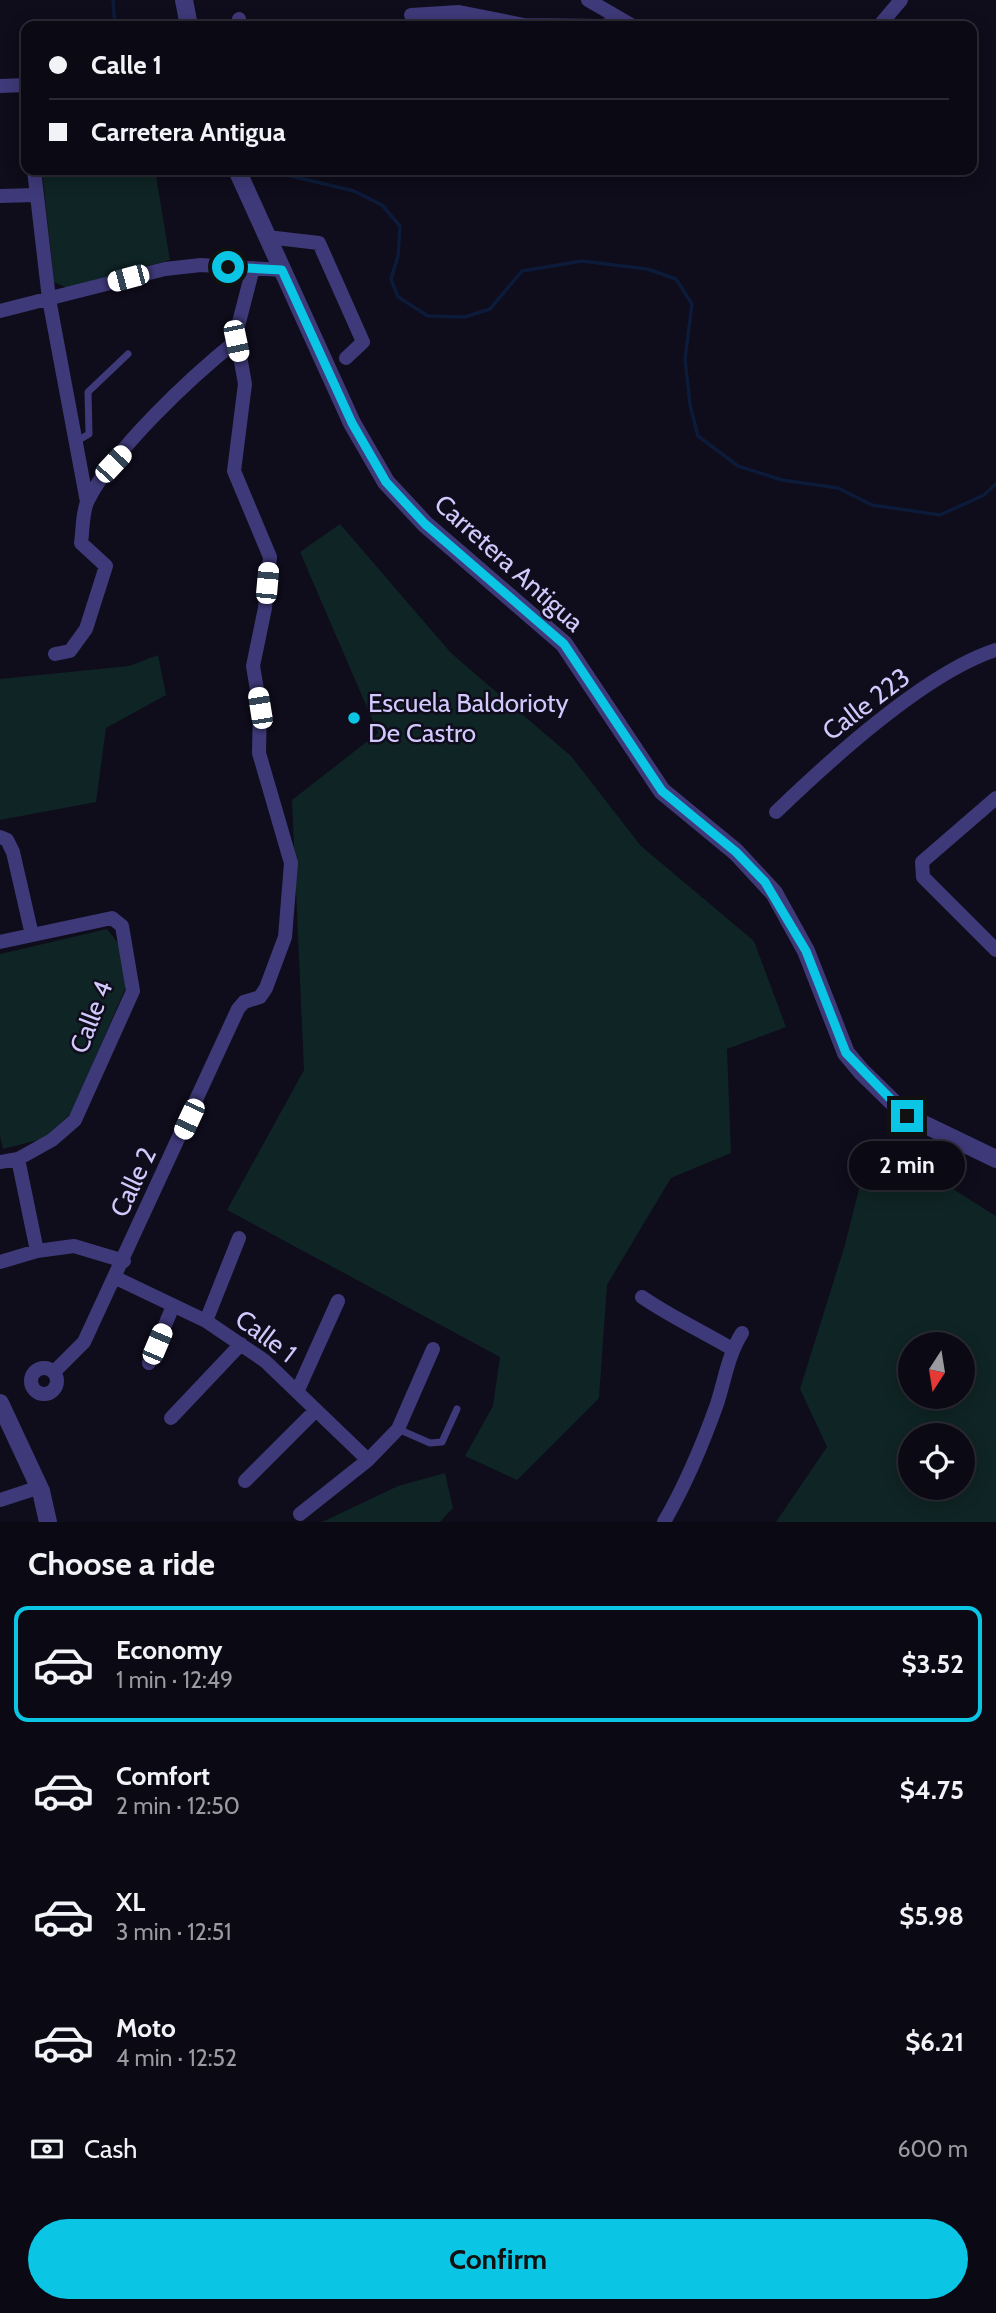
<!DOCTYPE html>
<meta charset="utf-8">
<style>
:root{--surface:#0b0914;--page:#191722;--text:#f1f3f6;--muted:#9a9aa0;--line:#2b2a34;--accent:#0bc5e5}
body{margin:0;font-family:Cabin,sans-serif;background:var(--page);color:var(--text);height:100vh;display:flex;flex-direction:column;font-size:26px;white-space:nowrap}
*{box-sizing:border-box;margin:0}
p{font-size:23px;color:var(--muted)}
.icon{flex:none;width:38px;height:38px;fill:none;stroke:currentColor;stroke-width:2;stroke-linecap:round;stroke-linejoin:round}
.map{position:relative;height:1522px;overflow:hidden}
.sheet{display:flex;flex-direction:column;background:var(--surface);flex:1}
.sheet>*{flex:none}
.hud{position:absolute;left:21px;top:21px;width:956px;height:154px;border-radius:14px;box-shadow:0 4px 18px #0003,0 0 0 2px var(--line);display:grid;align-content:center;height:154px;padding:0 28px;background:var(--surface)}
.needle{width:46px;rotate:192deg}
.buttons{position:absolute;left:898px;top:1332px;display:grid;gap:14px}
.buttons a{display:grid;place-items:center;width:77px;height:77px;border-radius:50%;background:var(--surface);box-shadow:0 4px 18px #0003,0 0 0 2px var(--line);font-size:35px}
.end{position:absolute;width:32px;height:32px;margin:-16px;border:9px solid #0bc5e5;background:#111;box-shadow:0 0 0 4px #111}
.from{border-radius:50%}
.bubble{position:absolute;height:49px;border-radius:24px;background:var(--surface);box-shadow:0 4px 18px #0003,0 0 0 2px var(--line);font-size:23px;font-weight:800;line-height:49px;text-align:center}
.car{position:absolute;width:21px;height:42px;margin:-21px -10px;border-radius:9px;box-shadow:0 0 5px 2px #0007;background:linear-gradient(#fff 24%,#345 0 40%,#fff 0 76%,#345 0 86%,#fff 0)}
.hud b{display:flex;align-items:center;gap:24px;height:66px;font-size:26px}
.hud b+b{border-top:2px solid var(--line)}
.hud i{width:18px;height:18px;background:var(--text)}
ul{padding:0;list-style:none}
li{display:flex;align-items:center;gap:21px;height:116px;margin:0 14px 10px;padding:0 14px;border:4px solid transparent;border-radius:14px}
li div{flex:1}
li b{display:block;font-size:26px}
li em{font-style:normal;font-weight:800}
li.active{border-color:var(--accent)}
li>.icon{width:63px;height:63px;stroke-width:1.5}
h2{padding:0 28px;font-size:32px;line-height:84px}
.pay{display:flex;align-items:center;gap:18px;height:77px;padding:0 28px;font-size:26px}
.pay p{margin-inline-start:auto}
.primary-button{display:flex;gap:14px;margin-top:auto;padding:14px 28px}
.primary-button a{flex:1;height:80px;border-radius:42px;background:var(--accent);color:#111;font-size:28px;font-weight:800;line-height:80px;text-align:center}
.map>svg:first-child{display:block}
.green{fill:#0f2424;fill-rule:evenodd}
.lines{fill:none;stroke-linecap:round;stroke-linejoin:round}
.stream{stroke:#0c1b39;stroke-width:3.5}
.service{stroke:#3e3978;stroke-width:7}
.minor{stroke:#3e3978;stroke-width:14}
.tertiary{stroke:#3e3978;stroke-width:18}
.route{stroke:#0bc5e5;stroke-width:9}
.poi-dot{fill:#0bc5e5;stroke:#0f0c1b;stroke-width:2.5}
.labels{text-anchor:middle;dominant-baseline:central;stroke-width:5;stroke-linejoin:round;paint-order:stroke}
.street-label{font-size:26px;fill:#d1c8fc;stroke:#0f0c1b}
.poi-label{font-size:26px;fill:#d1c8fc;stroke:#0f0c1b;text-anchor:start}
</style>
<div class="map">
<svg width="996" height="1522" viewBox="0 0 996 1522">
<rect width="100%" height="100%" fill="#0f0c1b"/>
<!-- green -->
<path class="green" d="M42,170H155L170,260L67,288L54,282Z
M340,524L451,653L571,756L641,846L754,941L786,1027L727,1049L731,1153L671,1178L607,1285L599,1398L517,1480L465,1456L493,1406L500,1357L227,1210L304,1070L292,800L378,733L300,552Z
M158,655L166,695L106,728L96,802L0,820V679L129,666Z
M107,929L122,948L126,987L72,1112L46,1138L3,1149L0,1136V954Z
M872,1138L996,1216V1522H776L827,1447L800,1389L844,1248ZM910,1344H962V1396H910ZM910,1435H962V1488H910Z
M445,1473L453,1508L440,1522H322L398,1486Z"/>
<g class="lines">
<!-- stream -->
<path class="stream" d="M113,0L115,26
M266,170L354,191L382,205L400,226L398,256L391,279L398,297L428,316L465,317L490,309L522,271L582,261L647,269L676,279L692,304L685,359L690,405L698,436L738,466L782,480L838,488L872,505L940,515L984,495L996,484"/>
<!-- service -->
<path class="service" d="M77,441L89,434L88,392L128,354
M398,1429L430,1443L442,1442L457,1409"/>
<!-- minor -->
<path class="minor" d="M588,0L633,26
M411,15L459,12L524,25L604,26L619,21
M237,26L239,19
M879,26L901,0
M26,35V62
M0,86L26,85
M34,170L49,299L87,502
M0,196L36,195
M267,237L319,243L363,342L346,358
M0,311L165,269L201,265L282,270
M55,654L70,651L86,629L106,566L81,543C83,530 82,512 88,500C115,448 190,378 236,341
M996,798L922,862L923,877L996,950
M776,812C829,761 927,672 996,650
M0,837L7,840L13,852L32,935
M0,942L112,918L122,926L133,991L75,1120L52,1140L18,1159L0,1162
M18,1159L37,1251
M0,1262L37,1251L74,1246L124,1261
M116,1278L206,1321L265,1361L368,1460
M642,1297C671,1317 702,1331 732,1349
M206,1321L239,1238
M149,1363L173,1306
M31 1381a13 13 0 1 1 26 0a13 13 0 1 1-26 0Z
M54,1372L84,1342L238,1009L244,1002L260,997L266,988L285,937L291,863L259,753L260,708L253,666L265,608L270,557L234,471L245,384L236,334L253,268
M297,1392L338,1301
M171,1418L241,1344
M245,1481L316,1410
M0,1500L40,1487
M300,1514L368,1460L398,1429L433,1349
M664,1522C686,1484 702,1446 717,1404C725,1379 728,1355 742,1333"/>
<!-- tertiary -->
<path class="tertiary" d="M184,0L189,26
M237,170L352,423L386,482L425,524L564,644L662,791L736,852L774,893L806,951L846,1053L861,1071L907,1116L996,1159
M0,1403L41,1491L48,1522"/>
</g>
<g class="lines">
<!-- route -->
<path class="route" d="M228,267L282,270L352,423L386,482L425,524L564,644L662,791L736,852L765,882L806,951L846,1053L907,1116"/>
</g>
<!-- markers -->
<circle class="poi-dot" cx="354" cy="718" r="7"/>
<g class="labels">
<!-- street labels -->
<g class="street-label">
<text transform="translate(509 563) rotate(42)">Carretera Antigua</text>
<text transform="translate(866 704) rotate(-37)">Calle 223</text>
<text transform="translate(91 1017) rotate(-69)">Calle 4</text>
<text transform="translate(133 1182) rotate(-65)">Calle 2</text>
<text transform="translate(266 1336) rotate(37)">Calle 1</text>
</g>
<!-- poi labels -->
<g class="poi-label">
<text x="368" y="703">Escuela Baldorioty<tspan x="368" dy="30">De Castro</tspan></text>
</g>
</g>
</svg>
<div class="buttons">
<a><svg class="needle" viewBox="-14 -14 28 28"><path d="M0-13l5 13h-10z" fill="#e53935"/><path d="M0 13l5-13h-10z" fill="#9a9aa0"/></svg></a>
<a><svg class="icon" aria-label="locate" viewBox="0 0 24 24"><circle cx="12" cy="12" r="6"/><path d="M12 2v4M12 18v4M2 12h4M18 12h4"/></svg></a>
</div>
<i class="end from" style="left:228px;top:267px"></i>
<i class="end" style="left:907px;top:1116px"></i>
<div class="bubble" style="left:849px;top:1141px;width:116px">2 min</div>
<i class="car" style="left:128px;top:278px;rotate:255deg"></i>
<i class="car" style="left:236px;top:341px;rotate:168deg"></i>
<i class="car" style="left:113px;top:464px;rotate:43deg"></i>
<i class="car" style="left:267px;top:583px;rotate:5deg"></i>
<i class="car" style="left:260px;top:708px;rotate:351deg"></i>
<i class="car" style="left:189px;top:1119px;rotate:205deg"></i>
<i class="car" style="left:157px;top:1344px;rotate:23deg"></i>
<div class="hud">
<b><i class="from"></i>Calle 1</b>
<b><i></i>Carretera Antigua</b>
</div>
</div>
<section class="sheet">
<h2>Choose a ride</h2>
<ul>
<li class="active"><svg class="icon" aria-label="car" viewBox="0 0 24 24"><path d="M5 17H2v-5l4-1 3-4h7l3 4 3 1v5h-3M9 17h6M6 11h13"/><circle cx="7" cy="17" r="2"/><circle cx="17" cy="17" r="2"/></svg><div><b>Economy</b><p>1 min · 12:49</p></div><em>$3.52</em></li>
<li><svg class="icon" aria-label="car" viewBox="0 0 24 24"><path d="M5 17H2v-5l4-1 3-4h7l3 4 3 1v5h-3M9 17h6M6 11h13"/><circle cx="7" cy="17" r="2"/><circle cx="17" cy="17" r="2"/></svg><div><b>Comfort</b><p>2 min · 12:50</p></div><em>$4.75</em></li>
<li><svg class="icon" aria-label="car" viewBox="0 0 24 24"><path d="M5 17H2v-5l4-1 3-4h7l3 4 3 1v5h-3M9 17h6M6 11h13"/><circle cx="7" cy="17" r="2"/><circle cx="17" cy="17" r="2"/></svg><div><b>XL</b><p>3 min · 12:51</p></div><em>$5.98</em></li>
<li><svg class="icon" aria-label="car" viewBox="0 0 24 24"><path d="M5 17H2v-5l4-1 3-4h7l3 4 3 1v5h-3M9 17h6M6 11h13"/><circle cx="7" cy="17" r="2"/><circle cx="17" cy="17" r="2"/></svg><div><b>Moto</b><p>4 min · 12:52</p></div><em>$6.21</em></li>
</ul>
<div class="pay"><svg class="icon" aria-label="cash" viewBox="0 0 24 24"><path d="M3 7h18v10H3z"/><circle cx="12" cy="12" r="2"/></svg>Cash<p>600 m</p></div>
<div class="primary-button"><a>Confirm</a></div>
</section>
